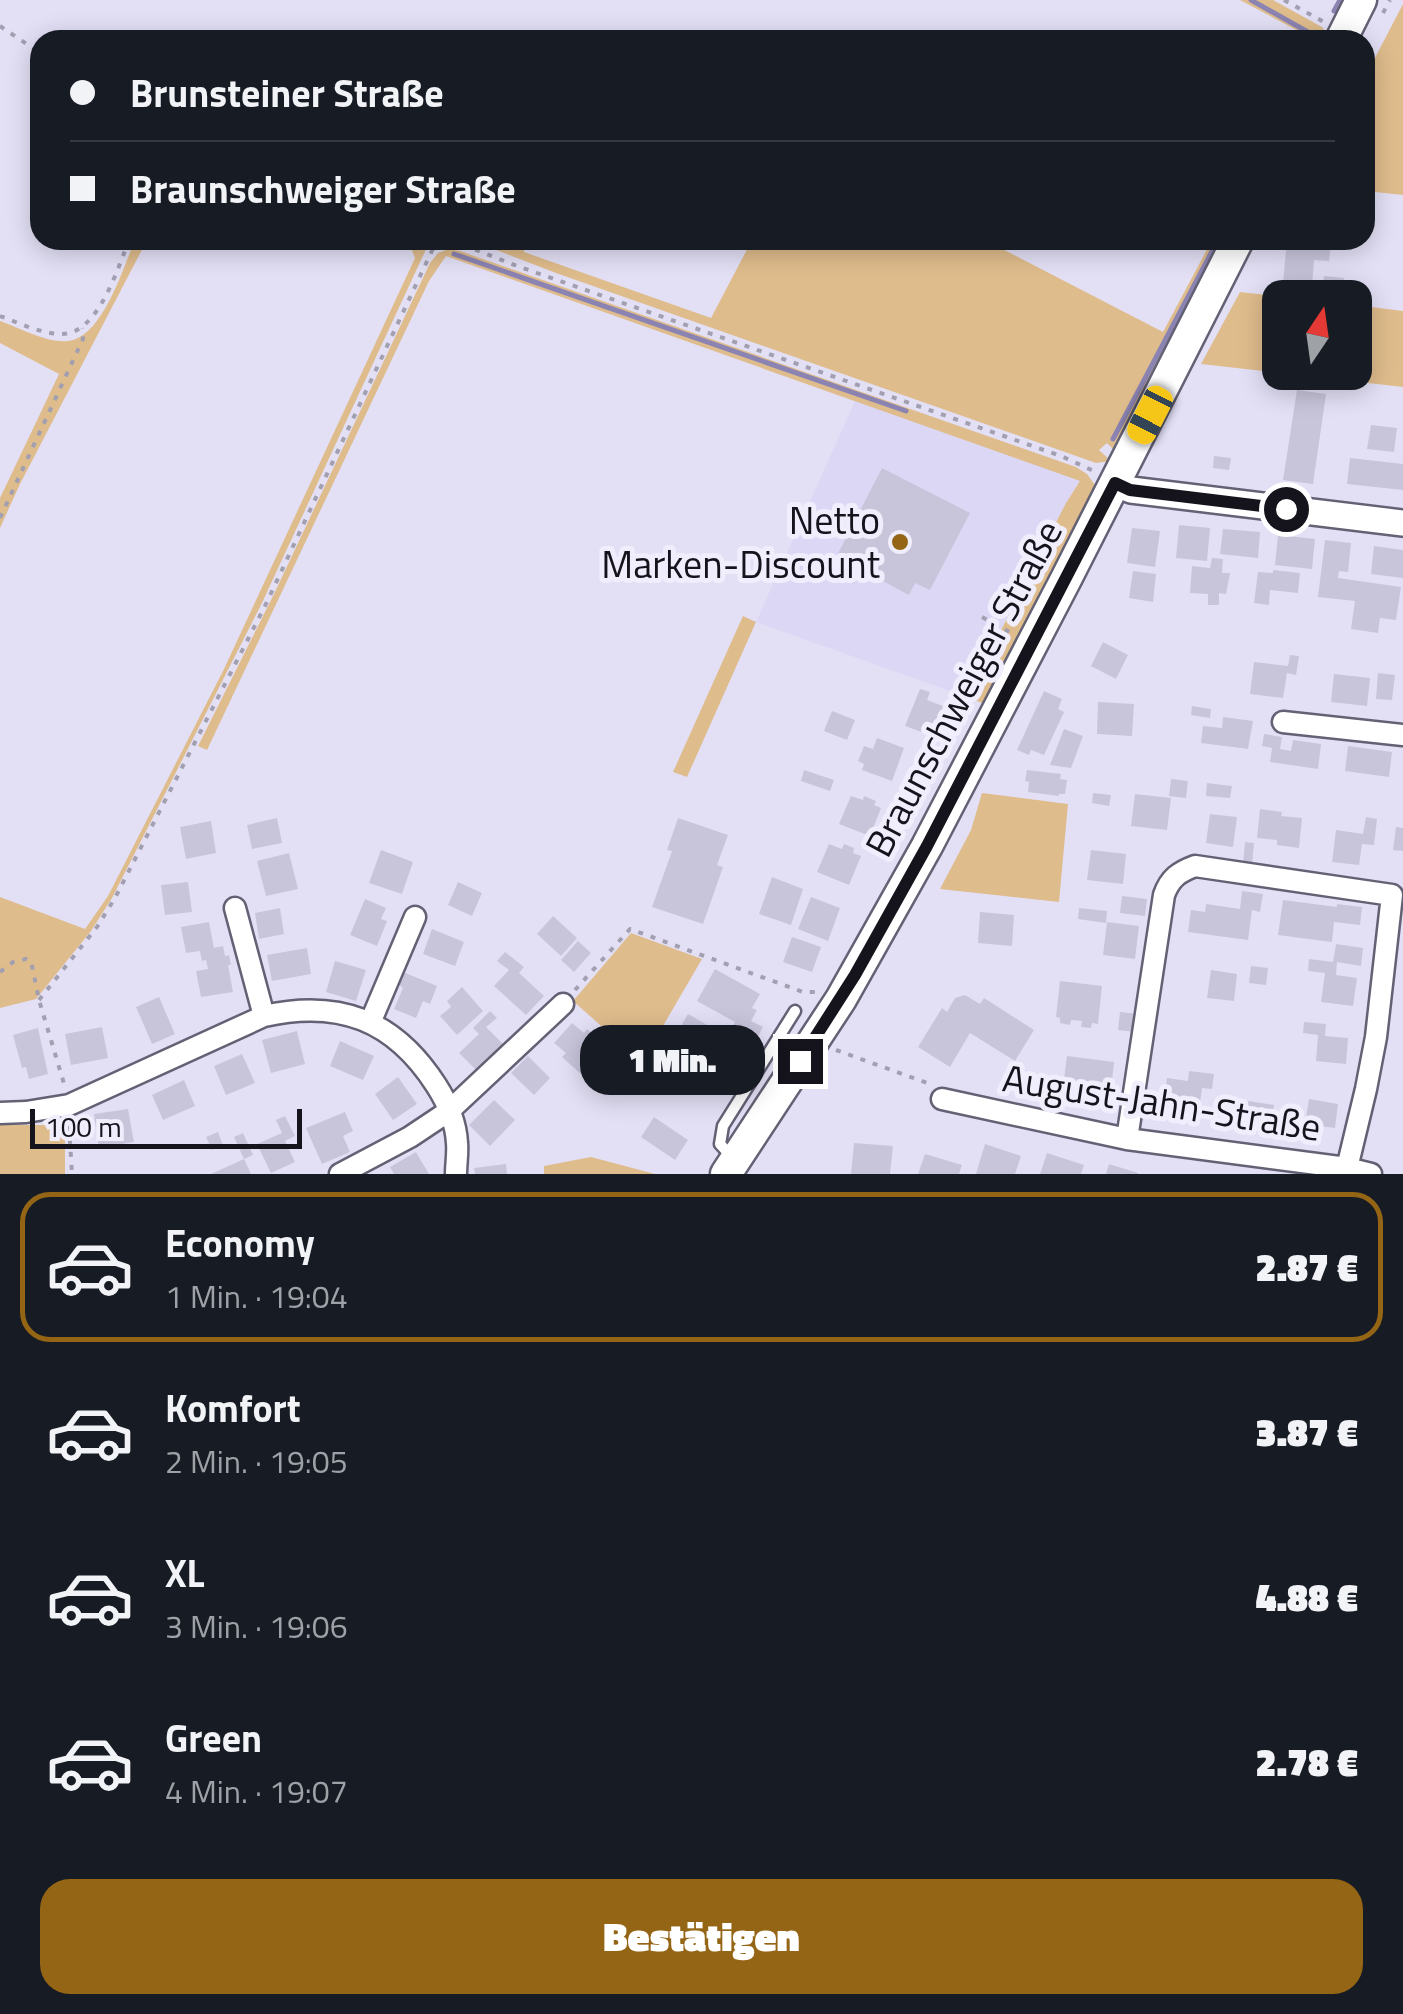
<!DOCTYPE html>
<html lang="de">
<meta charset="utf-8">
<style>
:root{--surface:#171b24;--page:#242831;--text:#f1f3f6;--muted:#9ea1a6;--line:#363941;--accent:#946514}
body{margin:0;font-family:"Titillium Web",sans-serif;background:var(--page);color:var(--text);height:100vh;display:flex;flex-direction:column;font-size:38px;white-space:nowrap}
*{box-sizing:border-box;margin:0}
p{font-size:32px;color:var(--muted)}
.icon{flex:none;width:55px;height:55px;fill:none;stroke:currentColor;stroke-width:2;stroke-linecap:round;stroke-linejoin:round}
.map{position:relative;height:1174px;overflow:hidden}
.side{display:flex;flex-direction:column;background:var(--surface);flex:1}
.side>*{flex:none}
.hud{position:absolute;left:30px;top:30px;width:1345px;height:220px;border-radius:30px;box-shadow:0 5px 25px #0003;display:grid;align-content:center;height:220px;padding:0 40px;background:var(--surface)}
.needle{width:65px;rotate:13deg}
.buttons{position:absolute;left:1262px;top:280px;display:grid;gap:20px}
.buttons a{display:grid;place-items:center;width:110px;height:110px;border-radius:20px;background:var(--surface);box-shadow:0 5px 25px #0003;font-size:50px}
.scale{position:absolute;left:30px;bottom:25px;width:272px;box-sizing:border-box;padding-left:10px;border:5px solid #15141c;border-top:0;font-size:28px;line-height:35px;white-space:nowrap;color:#15141c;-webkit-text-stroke:8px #f0eefc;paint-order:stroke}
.end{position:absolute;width:45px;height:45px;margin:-22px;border:12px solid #15141c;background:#fff;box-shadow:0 0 0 5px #fff}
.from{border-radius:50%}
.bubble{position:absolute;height:70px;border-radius:30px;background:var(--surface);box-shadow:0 5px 25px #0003;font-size:32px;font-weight:800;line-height:70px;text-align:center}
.car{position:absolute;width:30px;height:60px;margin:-30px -15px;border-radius:12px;box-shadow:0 0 8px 2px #0007;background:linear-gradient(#f5c518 24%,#345 0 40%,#f5c518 0 76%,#345 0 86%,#f5c518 0)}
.hud b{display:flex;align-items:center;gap:35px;height:95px;font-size:38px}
.hud b+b{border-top:2px solid var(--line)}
.hud i{width:25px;height:25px;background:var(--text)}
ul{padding:18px 0 0;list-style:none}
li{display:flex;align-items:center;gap:30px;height:150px;margin:0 20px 15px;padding:0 20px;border:5px solid transparent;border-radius:30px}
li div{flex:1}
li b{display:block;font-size:38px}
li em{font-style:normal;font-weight:800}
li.on{border-color:var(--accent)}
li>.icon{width:90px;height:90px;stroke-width:1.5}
.action{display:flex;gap:20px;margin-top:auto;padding:20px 40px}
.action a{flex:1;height:115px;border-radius:30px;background:var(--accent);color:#fff;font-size:40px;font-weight:800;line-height:115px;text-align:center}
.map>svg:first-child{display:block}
.built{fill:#dbd7f5}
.green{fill:#dfbc8c}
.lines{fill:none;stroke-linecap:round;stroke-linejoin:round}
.stream{stroke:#8b84b3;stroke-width:5}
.building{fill:#c8c5db}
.service-casing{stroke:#636174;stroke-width:15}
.minor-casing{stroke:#636174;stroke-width:25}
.tertiary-casing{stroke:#636174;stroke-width:30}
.primary-casing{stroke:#636174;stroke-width:35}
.path{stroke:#a19fb0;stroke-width:4;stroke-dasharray:5 8;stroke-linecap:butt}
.service{stroke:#fff;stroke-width:10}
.minor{stroke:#fff;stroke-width:20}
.tertiary{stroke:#fff;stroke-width:25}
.primary{stroke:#fff;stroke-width:30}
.route{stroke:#15141c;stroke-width:12}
.poi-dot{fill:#946514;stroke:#f0eefc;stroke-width:4}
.labels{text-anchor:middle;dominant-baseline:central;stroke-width:10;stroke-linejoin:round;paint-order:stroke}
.poi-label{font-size:38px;fill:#15141c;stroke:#f0eefc;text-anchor:end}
.street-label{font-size:38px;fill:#15141c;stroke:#f0eefc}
</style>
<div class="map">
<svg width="1403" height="1174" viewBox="0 0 1403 1174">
<rect width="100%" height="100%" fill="#e3e0f6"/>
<!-- built -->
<path class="built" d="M855,401L1081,481L1073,491L967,697L756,622Z"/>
<!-- green -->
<path class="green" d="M1240,0H1273L1322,27L1326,33L1328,40H1315Z
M1403,4V195L1365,191V77Z
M135,240H147L20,484L0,528V498L59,374L0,343V321C20,328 46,343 68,341C102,338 123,268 135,240Z
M402,240H426L428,245L261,605L112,898L91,931L36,999L0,1008V897L85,929L108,896L224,669L415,258L409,243Z
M470,240H524V252L711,318L752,240H985L1163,332L1212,240H1227L1121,449H1113L1107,443L1099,450L1111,461L1096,463L556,273Z
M449,249L460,251L1076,467L1087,474L1097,488L987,705L967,697L1066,503L1080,481L446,256L429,281L207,750L198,746L274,594L430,263L438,253Z
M1240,292L1285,297L1280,298V372H1355V305L1403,311V387L1201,364Z
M743,616L756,622L687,777L673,772Z
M982,793L1068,804L1059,902L940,889L971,830Z
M631,933L702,959L642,1062L573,1001Z
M0,1125H65V1174H0Z
M591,1157L655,1174H544V1166Z"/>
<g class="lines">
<!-- stream -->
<path class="stream" d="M1251,0L1322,40
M1334,11L1340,0
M454,254L906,411
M1113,439L1218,240"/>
</g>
<!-- building -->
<path class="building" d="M1287,240L1331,245L1329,261L1314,260L1312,286L1283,283Z
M1324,276L1344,278L1342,296L1322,294Z
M1297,390L1326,394L1313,484L1283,480Z
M1371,425L1397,428L1394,452L1367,449Z
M1214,456L1231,458L1229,470L1213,468Z
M1350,458L1403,464V490L1347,484Z
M882,468L970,513L930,590L915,583L909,595L862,570L854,584L829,571Z
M1179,525L1210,528L1207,561L1176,558Z
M1132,528L1160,531L1155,567L1127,563Z
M1223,529L1260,532L1258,558L1220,554Z
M1278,535L1315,539L1312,569L1275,565Z
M1325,540L1351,543L1348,572L1339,571L1338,578L1401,587L1396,620L1380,618L1378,633L1351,629L1355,601L1318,597Z
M1374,546L1403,550V578L1371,574Z
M1212,558L1223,559L1222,573H1230L1226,594L1219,593V605H1208V594L1190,593L1192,566L1210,568Z
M1273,570L1300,573L1298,593L1270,590L1269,605L1254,603L1258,572L1273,573Z
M1133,571L1156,574L1153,602L1129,598Z
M1103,642L1128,655L1116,679L1091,666Z
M1290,655L1299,656L1296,675L1287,673L1283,698L1250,694L1254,662L1288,666Z
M1378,673L1395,675L1392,700L1376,699Z
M1334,674L1370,678L1367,706L1331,702Z
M920,689L930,692L927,700L943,706L933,736L905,726Z
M1044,691L1062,699L1058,709L1064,712L1044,755L1031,750L1029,755L1017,750Z
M1098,702L1134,704L1132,736L1097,734Z
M1192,706L1211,709L1210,718L1191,715Z
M832,711L855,720L847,740L824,731Z
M1223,717L1253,721L1248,749L1201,743L1203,726L1222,728Z
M1064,729L1083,736L1071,768L1050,765Z
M1264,734L1282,737L1280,749L1291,751L1293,740L1321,744L1318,769L1270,762L1272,748L1262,746Z
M877,738L904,748L892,781L862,770L864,764L858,761L864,746L873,749Z
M1348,746L1392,752L1389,777L1345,771Z
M804,770L834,780L830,791L801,781Z
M1027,770L1061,774L1060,779L1067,780L1065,794H1059V796L1028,792L1029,782L1025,781Z
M1171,779L1188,781L1186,798L1169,796Z
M1207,783L1232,786L1230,798L1206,796Z
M1093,793L1111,795L1109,806L1092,803Z
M1135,794L1171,798L1167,830L1131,826Z
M851,796L863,800L864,796L876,801L874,805L881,808L870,836L839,824Z
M1260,809L1282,812L1281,816L1302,818L1299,848L1277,845V840L1257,838Z
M1210,814L1237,817L1233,847L1206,843Z
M1366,817L1377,819L1374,845L1362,844L1359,865L1332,862L1336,830L1363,834Z
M277,818L282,843L252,849L247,825Z
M678,818L728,835L717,865L723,867L703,924L652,907L672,851L667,850Z
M211,821L216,853L186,859L180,827Z
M1396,827L1403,828V851L1393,850Z
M1245,842L1254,843L1252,865L1243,864Z
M829,844L842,849L844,844L854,848L853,853L861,856L849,885L817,872Z
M381,850L413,862L402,894L369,883Z
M1091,850L1126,854L1123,884L1087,880Z
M289,853L298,889L266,896L257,861Z
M772,877L803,889L791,925L759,914Z
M188,882L192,912L165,915L161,885Z
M458,882L482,893L472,916L448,905Z
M1242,891L1263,894L1260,912L1252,910L1248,940L1188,932L1191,910L1205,912L1206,904L1240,909Z
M1122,896L1147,899L1145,916L1120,913Z
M811,897L840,908L828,941L798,929Z
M365,899L386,908L381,919L387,921L377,946L350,935Z
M1283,900L1337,907V904L1362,907L1360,925L1334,922L1332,942L1278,935Z
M280,908L284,934L259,939L255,913Z
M1079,908L1107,911L1106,923L1078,919Z
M980,912L1014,915L1012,946L978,943Z
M553,916L577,938L561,956L537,934Z
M209,922L214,948L223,946L225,956L229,955L231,965H228L233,992L201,997L196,971L208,969L206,960L202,961L200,951L186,953L181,927Z
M1107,922L1139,926L1135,959L1103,955Z
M432,929L464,942L455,966L423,954Z
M792,937L821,947L812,972L783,962Z
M578,941L591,953L574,972L561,960Z
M1336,944L1363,948L1361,966L1337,962L1336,975L1357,978L1353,1006L1321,1002L1325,973L1308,971L1309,959L1333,962Z
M307,948L311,974L272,981L267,955Z
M505,952L524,967L519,973L544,996L526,1015L494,986L509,970L497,961Z
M335,961L366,970L356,1001L326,992Z
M1251,966L1268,968L1266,985L1249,983Z
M715,969L760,994L752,1008L757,1010L751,1021L763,1027L746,1059L722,1045L735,1022L697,1001Z
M1211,970L1237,974L1234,1001L1207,998Z
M403,972L437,986L430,1004L423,1001L416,1018L394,1009L403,988L398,984Z
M1060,981L1102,986L1098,1024L1092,1023L1091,1028L1081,1027L1082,1021L1071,1020L1070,1025L1060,1023V1018L1056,1017Z
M462,987L483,1011L457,1035L440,1016L451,1007L447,1001Z
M965,995L980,1004L984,998L1034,1030L1015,1061L970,1033L950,1067L918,1047L942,1008L947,1012L955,998Z
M159,997L175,1034L152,1044L136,1007Z
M490,1011L497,1018L486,1027L505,1046L478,1072L459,1053L479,1034L473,1028Z
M1120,1012L1137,1014L1135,1032L1118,1030Z
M688,1014L723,1034L707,1061L672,1041Z
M1304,1022L1326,1024L1325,1036L1348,1038L1346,1064L1316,1061L1318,1035L1303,1033Z
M572,1023L584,1033L587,1029L608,1048L583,1076L562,1057L566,1053L554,1043Z
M102,1027L108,1058L71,1065L65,1034Z
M38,1028L48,1074L29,1079L26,1067L22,1068L13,1035Z
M297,1031L305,1064L271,1073L262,1040Z
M340,1041L374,1056L363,1080L330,1066Z
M242,1054L255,1083L226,1095L214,1066Z
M528,1056L550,1078L534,1095L511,1073Z
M1067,1056L1114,1062L1110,1100L1062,1094Z
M1189,1071L1214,1074L1212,1089L1202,1088L1199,1110L1164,1105L1167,1078L1188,1081Z
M398,1077L417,1104L393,1120L375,1094Z
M184,1080L195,1106L163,1120L152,1095Z
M1230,1098L1274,1105L1270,1134L1226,1128Z
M1309,1099L1338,1104L1335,1128L1305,1124Z
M494,1100L515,1120L490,1146L469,1125Z
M128,1109L134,1142L99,1148L94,1114Z
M345,1112L353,1131L343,1136L350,1152L322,1164L306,1128Z
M285,1116L295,1136L285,1141L295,1162L271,1173L257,1144L282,1133L276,1120Z
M654,1117L688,1140L675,1160L641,1137Z
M218,1132L223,1145L212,1150L206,1137Z
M243,1133L253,1155L244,1159L234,1137Z
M854,1143L893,1146L890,1174H851Z
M985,1144L1021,1156L1015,1174H976Z
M416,1152L429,1174H394L390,1167Z
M1047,1153L1084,1165L1081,1174H1040Z
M925,1154L962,1165L959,1174H918Z
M244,1159L251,1174H211Z
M506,1164L507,1174H475L474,1168Z
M1109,1164L1138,1173V1174H1106Z"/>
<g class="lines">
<defs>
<path id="service" d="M731,1156L720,1144L723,1126L795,1011"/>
<path id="minor" d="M1283,722L1403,735
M235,908L264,1016
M370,1023L415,917
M942,1099L1127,1139L1347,1168L1371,1174
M0,1113L26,1112L69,1105L264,1016C339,999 394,1020 436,1085C447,1102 456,1123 457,1143C458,1153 456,1164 456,1174
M1127,1139L1164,895C1170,878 1179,872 1195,866L1392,895L1376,1037L1366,1089L1347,1168
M340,1174L410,1137L449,1111L563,1004"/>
<path id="tertiary" d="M1115,483L1131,490L1403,523"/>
<path id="primary" d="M1341,40L1361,0
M726,1174L841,999L927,846L1066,579L1238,240"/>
</defs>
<!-- service casing -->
<use href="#service" class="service-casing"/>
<!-- minor casing -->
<use href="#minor" class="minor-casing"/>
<!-- tertiary casing -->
<use href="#tertiary" class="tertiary-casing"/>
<!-- primary casing -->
<use href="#primary" class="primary-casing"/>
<!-- path -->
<path class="path" d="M1284,0L1324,22
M1383,13L1390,0
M0,26L40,53
M451,240L517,266L1061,456L1096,472
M0,316C19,323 42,334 62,334C98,334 118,268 129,240
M0,518L83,339L82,328
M982,617L1013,634
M0,972L13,962L26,959L31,961L39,1000L65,1087
M575,990L630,929L803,992H817
M39,1000L97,927L115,898L265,606L437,240
M836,1050L930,1084
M69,1126L72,1174"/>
<!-- service -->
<use href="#service" class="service"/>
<!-- minor -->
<use href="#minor" class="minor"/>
<!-- tertiary -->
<use href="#tertiary" class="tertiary"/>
<!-- primary -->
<use href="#primary" class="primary"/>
</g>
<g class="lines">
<!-- route -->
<path class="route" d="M800,1061L855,975L927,846L1115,483L1130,490L1286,509"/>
</g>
<!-- markers -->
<circle class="poi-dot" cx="900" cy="542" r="10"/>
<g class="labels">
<!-- poi labels -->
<g class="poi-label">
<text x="880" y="520">Netto<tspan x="880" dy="44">Marken-Discount</tspan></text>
</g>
<!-- street labels -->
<g class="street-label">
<text transform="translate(963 688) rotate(-62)">Braunschweiger Straße</text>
<text transform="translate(1162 1102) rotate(9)">August-Jahn-Straße</text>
</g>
</g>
</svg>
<div class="buttons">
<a><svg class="needle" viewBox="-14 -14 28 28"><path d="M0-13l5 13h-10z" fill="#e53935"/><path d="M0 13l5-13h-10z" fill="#9ea1a6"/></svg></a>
</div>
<div class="scale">100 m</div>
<i class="end from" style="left:1286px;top:509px"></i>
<i class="end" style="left:800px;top:1061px"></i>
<div class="bubble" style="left:580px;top:1025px;width:185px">1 Min.</div>
<i class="car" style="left:1150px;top:415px;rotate:207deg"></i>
<div class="hud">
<b><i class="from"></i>Brunsteiner Straße</b>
<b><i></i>Braunschweiger Straße</b>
</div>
</div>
<section class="side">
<ul>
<li class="on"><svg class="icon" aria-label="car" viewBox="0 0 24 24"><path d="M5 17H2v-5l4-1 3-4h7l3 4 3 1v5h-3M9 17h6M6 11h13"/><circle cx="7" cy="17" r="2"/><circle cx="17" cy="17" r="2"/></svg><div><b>Economy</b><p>1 Min. · 19:04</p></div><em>2.87 €</em></li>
<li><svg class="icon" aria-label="car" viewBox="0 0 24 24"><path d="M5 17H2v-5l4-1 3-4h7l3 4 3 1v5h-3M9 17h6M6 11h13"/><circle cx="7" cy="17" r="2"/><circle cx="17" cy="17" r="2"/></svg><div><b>Komfort</b><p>2 Min. · 19:05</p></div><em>3.87 €</em></li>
<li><svg class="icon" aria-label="car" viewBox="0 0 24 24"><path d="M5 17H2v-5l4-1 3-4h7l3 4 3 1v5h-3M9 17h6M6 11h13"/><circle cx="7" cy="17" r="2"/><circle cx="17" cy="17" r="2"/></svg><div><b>XL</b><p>3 Min. · 19:06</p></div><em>4.88 €</em></li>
<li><svg class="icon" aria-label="car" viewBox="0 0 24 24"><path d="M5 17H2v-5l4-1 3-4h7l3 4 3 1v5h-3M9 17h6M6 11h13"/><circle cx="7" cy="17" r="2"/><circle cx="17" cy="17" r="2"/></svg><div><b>Green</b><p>4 Min. · 19:07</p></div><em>2.78 €</em></li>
</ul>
<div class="action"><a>Bestätigen</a></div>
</section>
